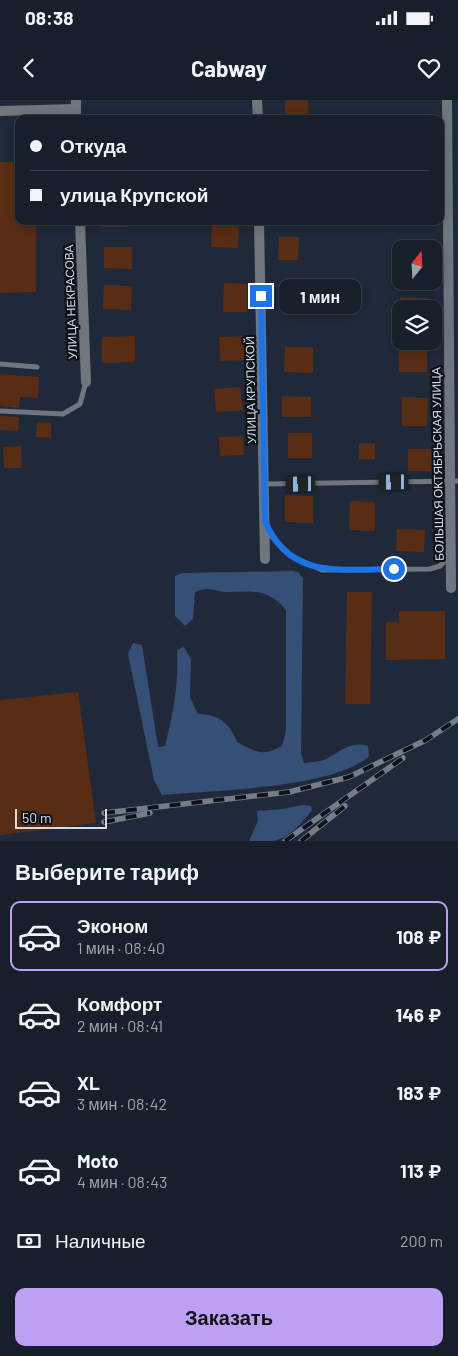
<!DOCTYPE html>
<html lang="ru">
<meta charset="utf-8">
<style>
:root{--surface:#171f2b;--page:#202733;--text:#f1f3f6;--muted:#9ea2a9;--line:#363d47;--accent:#bca0f2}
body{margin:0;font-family:Barlow,sans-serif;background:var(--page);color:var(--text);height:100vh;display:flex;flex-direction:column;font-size:19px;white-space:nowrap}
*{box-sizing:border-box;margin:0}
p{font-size:16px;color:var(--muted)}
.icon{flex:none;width:28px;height:28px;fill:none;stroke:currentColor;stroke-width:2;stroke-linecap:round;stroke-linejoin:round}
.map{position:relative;height:741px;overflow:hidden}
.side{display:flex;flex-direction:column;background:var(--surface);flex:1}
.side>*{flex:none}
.banner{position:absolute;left:15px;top:15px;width:429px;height:110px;border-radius:10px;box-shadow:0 2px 12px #0003,0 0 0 1px var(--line);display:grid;align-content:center;height:110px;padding:0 15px;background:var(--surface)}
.needle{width:32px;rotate:18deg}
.controls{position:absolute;left:392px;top:140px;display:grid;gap:10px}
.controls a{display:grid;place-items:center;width:50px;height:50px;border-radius:10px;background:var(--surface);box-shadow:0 2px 12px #0003,0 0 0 1px var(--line);font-size:25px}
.scale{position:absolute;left:15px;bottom:12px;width:92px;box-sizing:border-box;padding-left:5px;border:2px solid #d5dce7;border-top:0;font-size:14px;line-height:18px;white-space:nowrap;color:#d5dce7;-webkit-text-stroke:4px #0d1118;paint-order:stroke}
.end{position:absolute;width:22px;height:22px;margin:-11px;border:6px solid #1a73e8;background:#fff;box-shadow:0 0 0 2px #fff}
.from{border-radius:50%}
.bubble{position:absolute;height:35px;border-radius:10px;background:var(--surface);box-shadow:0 2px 12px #0003,0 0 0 1px var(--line);font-size:16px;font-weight:700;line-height:35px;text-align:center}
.car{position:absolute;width:15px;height:30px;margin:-15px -8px;border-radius:6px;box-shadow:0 0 4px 1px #0007;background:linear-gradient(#222 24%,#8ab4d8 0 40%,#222 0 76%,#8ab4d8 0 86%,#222 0)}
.banner b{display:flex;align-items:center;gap:18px;height:48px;font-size:19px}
.banner b+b{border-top:1px solid var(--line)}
.banner i{width:12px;height:12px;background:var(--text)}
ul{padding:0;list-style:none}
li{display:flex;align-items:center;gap:15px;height:70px;margin:0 10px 8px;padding:0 5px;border:2px solid transparent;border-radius:10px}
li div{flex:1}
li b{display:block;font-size:19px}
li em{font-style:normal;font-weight:700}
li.active{border-color:var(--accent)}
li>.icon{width:45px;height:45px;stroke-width:1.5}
h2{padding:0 15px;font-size:22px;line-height:60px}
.pay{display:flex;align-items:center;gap:12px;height:55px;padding:0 15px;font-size:19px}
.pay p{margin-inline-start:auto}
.button{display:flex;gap:10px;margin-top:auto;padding:10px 15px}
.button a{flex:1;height:58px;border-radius:10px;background:var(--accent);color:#111;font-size:20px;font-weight:700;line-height:58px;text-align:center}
.status{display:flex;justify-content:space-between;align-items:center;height:35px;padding:0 25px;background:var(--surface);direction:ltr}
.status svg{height:14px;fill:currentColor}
header{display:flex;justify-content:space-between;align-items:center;height:65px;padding:0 15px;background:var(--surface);font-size:22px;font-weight:700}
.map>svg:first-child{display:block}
.forest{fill:#364f77}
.building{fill:#592d14}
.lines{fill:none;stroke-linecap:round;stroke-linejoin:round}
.lane{stroke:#70767e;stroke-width:5}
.street{stroke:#70767e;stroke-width:10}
.rail-casing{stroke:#747d8a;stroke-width:5.5}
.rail{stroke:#0d1118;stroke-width:4;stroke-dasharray:11;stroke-linecap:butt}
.route{stroke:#1a73e8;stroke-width:6}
.labels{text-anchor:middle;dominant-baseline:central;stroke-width:4.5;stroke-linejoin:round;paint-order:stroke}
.street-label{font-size:12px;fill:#d5dce7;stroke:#0d1118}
</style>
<div class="status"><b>08:38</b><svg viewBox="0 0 49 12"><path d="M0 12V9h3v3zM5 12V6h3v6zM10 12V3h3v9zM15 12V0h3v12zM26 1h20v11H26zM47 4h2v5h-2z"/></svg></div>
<header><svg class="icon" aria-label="back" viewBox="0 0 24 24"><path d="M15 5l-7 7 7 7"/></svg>Cabway<svg class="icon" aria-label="heart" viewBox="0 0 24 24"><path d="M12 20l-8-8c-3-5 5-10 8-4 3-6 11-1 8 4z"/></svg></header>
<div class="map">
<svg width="458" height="741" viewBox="0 0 458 741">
<rect width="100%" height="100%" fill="#1f2939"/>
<!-- forest -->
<path class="forest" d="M292,471L298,472L303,478L301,653L304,663C310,662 318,662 324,660C339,653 350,640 368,646L369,656C333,689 212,690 162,695L154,680L128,554L133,543L142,545L158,647L165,646C173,614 179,583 177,550L184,547L191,559L190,598L198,614C218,614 230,623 237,642C257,652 261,657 282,646L286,631V510C269,489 254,491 229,492C214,492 210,485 195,492L193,519L185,526L175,516V476L182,473Z
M302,705L311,706L312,710C303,722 289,738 274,741C266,741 257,741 249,741L258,721L257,711L283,709Z"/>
<!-- building -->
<path class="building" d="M285,0H308V19H285Z
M212,15H236L237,19H212Z
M106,16H137V19H106Z
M0,62H19V121H36V192L0,193Z
M102,121H127V127H102Z
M212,121L239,123L238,148L211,147Z
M279,137H299L298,160H278Z
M407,144H423V149H407Z
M104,147H132V169L104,168Z
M224,183L247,184V212H223Z
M283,184L302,185V203L282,202Z
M104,185L132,186L131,210L103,209Z
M400,197L427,198V209H400Z
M135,236V262L102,263V237Z
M244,236L245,260L220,261L219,237Z
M285,247H313V273L284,272Z
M399,249H427V272H399Z
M0,274L39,277L38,298L20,297L19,308L0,306Z
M240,287L243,310L216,312L214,289Z
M282,296L311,297V317H282Z
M402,297L428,298L427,326H402Z
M0,316L19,317L18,331L0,330Z
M37,322L51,323V338L36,337Z
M288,333H312V358H288Z
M243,336L244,355L220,356L219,337Z
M359,343H375V359H359Z
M21,346L22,368H4L3,347Z
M408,349H434V371H408Z
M285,395L313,396V423L285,422Z
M350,401L375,402V431L349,430Z
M397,429L425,430L424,452L396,451Z
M347,492H372L370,604H345Z
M399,511H445V559L386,560V522H399Z
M78,592L96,723L0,735V600Z"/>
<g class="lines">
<!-- lane -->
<path class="lane" d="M0,264L37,267
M0,311L63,314L80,304L86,282
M264,384L458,381
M268,428L271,436L291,456L322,470L430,469L440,466L448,457"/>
<!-- street -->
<path class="street" d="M76,0V19
M257,0L258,19
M447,0L451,488
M0,11L76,9
M80,121L86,282
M259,121L265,459"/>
<defs>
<path id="rail" d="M104,713L289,692L349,677L426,640L458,619
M104,722L150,713
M285,741L403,658
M301,741L345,706"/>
</defs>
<!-- rail casing -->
<use href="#rail" class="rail-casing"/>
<!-- rail -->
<use href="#rail" class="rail"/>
</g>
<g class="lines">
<!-- route -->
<path class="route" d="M261,196L265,421C289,480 342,469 394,469"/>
</g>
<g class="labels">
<!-- street labels -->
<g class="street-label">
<text transform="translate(70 202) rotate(-92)">УЛИЦА НЕКРАСОВА</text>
<text transform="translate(250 290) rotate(-91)">УЛИЦА КРУПСКОЙ</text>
<text transform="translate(437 364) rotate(-91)">БОЛЬШАЯ ОКТЯБРЬСКАЯ УЛИЦА</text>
</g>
</g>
</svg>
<div class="controls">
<a><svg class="needle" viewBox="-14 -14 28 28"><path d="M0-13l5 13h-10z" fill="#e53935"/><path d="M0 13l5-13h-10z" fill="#9ea2a9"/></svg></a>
<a><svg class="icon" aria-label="layers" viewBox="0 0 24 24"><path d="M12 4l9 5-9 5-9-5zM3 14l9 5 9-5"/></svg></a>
</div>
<div class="scale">50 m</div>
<i class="end from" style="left:394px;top:469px"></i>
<i class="end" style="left:261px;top:196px"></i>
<div class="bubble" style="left:279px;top:179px;width:82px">1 мин</div>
<i class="car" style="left:394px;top:382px;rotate:269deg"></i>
<i class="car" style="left:301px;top:384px;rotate:269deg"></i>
<div class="banner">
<b><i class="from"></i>Откуда</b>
<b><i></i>улица Крупской</b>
</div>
</div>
<section class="side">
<h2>Выберите тариф</h2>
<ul>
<li class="active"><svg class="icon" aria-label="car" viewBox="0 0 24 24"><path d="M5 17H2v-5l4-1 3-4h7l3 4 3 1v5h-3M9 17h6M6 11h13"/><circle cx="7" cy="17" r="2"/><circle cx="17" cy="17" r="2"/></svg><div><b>Эконом</b><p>1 мин · 08:40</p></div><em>108 ₽</em></li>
<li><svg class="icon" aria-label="car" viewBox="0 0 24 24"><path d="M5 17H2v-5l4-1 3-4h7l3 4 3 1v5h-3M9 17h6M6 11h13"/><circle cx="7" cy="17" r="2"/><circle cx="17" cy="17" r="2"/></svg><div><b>Комфорт</b><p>2 мин · 08:41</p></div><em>146 ₽</em></li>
<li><svg class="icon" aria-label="car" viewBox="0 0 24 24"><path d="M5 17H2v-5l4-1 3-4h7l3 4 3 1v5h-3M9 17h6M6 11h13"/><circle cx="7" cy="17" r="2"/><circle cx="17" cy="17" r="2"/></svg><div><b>XL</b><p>3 мин · 08:42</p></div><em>183 ₽</em></li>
<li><svg class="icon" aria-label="car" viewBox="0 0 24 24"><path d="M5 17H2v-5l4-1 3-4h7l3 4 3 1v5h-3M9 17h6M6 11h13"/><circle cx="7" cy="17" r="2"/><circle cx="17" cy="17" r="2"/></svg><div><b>Moto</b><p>4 мин · 08:43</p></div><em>113 ₽</em></li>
</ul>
<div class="pay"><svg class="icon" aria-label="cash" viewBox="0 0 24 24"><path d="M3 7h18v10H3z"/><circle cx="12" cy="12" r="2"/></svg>Наличные<p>200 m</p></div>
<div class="button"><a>Заказать</a></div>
</section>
